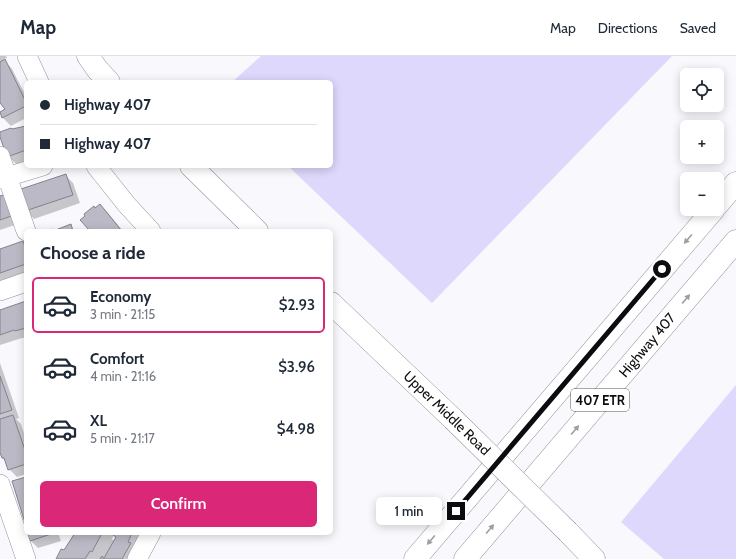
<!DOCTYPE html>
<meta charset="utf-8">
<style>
:root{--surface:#fff;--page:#f6f6f7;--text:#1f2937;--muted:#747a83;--line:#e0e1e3;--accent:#db2777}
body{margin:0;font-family:Cabin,sans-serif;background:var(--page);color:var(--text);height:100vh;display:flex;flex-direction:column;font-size:15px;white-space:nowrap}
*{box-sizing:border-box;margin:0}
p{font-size:13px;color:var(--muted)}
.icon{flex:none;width:22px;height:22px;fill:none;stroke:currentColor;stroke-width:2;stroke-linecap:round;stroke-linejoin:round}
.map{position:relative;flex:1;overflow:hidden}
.panel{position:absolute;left:24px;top:173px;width:309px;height:306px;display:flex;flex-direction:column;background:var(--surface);border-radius:6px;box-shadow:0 2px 10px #0003}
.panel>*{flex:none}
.top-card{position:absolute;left:24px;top:24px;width:309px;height:88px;border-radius:6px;box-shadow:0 2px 10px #0003;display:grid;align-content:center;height:88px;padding:0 16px;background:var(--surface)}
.buttons{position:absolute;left:680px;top:12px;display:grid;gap:8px}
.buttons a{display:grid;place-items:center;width:44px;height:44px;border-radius:6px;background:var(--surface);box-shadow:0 2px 10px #0003;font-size:20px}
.end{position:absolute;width:18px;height:18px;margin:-9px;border:5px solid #0c0b0f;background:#fff;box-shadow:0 0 0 2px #fff}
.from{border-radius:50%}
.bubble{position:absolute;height:28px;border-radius:6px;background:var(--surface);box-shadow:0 2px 10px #0003;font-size:13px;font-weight:600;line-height:28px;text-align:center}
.top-card b{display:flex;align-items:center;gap:14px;height:38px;font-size:15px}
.top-card b+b{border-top:1px solid var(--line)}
.top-card i{width:10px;height:10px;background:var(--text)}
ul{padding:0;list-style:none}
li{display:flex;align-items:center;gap:12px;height:56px;margin:0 8px 6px;padding:0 8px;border:2px solid transparent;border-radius:6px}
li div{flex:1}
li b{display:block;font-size:15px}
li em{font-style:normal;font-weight:600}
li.current{border-color:var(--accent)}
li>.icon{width:36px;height:36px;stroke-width:1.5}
h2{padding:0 16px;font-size:18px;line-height:48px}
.primary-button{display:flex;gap:8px;margin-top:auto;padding:8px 16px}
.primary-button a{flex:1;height:46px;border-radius:6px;background:var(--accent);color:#fff;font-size:16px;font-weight:600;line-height:46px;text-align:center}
header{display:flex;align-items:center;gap:24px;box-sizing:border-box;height:56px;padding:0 20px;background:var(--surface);border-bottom:1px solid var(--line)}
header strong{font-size:19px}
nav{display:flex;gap:22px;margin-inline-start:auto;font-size:14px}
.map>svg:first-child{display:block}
.green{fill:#ddd8fc}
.shadow{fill:#0003;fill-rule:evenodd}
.building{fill:#bab9c5;stroke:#84828e}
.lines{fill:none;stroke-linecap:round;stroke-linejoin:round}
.minor-casing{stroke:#94929e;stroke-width:20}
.major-casing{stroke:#94929e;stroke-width:23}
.highway-casing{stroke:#94929e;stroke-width:23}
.minor{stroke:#fff;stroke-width:19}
.major{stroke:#fff;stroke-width:22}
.highway{stroke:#fff;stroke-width:22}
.major-bridge-casing{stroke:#94929e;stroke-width:23;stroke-linecap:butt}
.major-bridge{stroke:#fff;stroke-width:22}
.oneway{fill:#9e9d9f}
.route{stroke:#0c0b0f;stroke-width:5}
.labels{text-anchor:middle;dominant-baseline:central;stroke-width:3;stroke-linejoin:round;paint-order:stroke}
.shield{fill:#fff;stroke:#555457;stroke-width:1}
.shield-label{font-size:13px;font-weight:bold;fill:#0c0b0f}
.street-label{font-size:14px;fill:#0c0b0f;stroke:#fff}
</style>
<header>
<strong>Map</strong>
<nav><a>Map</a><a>Directions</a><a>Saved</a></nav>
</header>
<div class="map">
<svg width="736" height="503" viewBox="0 0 736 503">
<rect width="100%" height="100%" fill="#f9f8fd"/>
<!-- green -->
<path class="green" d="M261,0H672L432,247L288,110H331V26H232Z
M736,329V503H664L621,466Z"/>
<!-- shadow -->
<path class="shadow" d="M0,0H6L7,2L3,3L12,13L26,40V62L11,70L3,62L1,56L6,54L0,45Z
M26,70V105L16,108L8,100L0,77Z
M65,119L73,127L80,147L34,163L26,155Z
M0,141L21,167L0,174Z
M100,149L108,157L123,175H91Z
M23,187L26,189V218L0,227V194Z
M26,246V286L25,282H22L0,289V255Z
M0,307L19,362L16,363L21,368L26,383V418L17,421L9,413L6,405L2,402L0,393Z
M28,477H58L61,485L38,492L30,484Z
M76,477H144L134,503H57L65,496ZM114,479L117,481L114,485L112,483Z"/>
<!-- building -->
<path class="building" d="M5,3L26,46V50L2,62L0,56L5,53L0,47V6Z
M26,70V94L7,101L0,81V76L11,72L12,73Z
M66,118L73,139L25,155L18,134Z
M7,138L14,159L0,164V140Z
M100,148L121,174L120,175H90L80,164L85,160L84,158L94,150L95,152Z
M71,168L73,175H49L53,173V175Z
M23,185L26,193V208L0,217V193Z
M26,245V272L15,275L14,274L0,279V254Z
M0,320L12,354L0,358Z
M13,359L26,397V408L8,414L4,402H2L0,397V363Z
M26,421V470L12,425Z
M27,477H54L30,485Z
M75,477H102L92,496L90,495L85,503H56L61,493L64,494Z
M114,477H132L128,486L131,487L122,503H100L102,500L104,502L116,481L113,479Z"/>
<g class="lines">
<defs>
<path id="minor" d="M27,0L39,26
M0,100L26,175
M96,110L127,149L151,175
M0,123L43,110
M0,235L26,226
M0,428L26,503
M137,503L151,477"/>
<path id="major" d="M88,0L97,13L109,26
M191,110L257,175
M331,247L453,363
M568,476L594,503"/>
<path id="highway" d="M717,149L736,127
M415,503L714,153
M465,503L736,185"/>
</defs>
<!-- minor casing -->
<use href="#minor" class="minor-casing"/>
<!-- major casing -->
<use href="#major" class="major-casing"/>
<!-- highway casing -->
<use href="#highway" class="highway-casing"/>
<!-- minor -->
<use href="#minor" class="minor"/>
<!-- major -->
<use href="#major" class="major"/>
<!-- highway -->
<use href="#highway" class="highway"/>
<defs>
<path id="major-bridge" d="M453,363L568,476"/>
</defs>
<!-- major-bridge casing -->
<use href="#major-bridge" class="major-bridge-casing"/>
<!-- major-bridge -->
<use href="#major-bridge" class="major-bridge"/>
</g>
<!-- one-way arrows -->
<defs><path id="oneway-solid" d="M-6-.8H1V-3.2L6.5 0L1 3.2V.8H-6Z"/></defs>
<g class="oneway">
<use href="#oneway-solid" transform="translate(688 183) rotate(130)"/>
<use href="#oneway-solid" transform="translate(686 243) rotate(-50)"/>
<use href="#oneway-solid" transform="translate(575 374) rotate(-50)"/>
<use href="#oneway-solid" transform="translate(490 473) rotate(-50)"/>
<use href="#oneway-solid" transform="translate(431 484) rotate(130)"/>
</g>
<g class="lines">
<!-- route -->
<path class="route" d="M456,455L662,213"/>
</g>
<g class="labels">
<!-- shield labels -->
<rect class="shield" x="571" y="333" width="58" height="22" rx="3"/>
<g class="shield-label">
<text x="600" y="344">407 ETR</text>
</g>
<!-- street labels -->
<g class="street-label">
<text transform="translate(647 289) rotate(-50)">Highway 407</text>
<text transform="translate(447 357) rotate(44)">Upper Middle Road</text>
</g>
</g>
</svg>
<div class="buttons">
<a><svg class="icon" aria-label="locate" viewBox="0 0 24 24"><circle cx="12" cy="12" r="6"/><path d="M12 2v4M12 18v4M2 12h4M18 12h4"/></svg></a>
<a>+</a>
<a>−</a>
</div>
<i class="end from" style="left:662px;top:213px"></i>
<i class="end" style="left:456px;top:455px"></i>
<div class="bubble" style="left:376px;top:441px;width:66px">1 min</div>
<div class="top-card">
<b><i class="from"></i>Highway 407</b>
<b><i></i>Highway 407</b>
</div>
<section class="panel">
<h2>Choose a ride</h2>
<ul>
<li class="current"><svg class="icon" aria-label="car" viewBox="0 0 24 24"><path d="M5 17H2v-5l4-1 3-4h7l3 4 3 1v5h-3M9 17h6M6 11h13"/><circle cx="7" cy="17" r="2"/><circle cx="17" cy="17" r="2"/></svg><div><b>Economy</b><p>3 min · 21:15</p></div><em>$2.93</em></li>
<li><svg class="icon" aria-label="car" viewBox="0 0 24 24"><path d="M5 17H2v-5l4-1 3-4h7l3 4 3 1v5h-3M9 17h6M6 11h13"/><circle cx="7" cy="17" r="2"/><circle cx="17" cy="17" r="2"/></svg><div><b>Comfort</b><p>4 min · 21:16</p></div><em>$3.96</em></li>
<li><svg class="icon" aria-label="car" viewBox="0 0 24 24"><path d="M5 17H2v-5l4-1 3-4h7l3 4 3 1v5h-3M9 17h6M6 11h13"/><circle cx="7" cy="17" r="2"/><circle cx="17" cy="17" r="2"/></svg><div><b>XL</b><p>5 min · 21:17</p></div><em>$4.98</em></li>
</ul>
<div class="primary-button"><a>Confirm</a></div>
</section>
</div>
